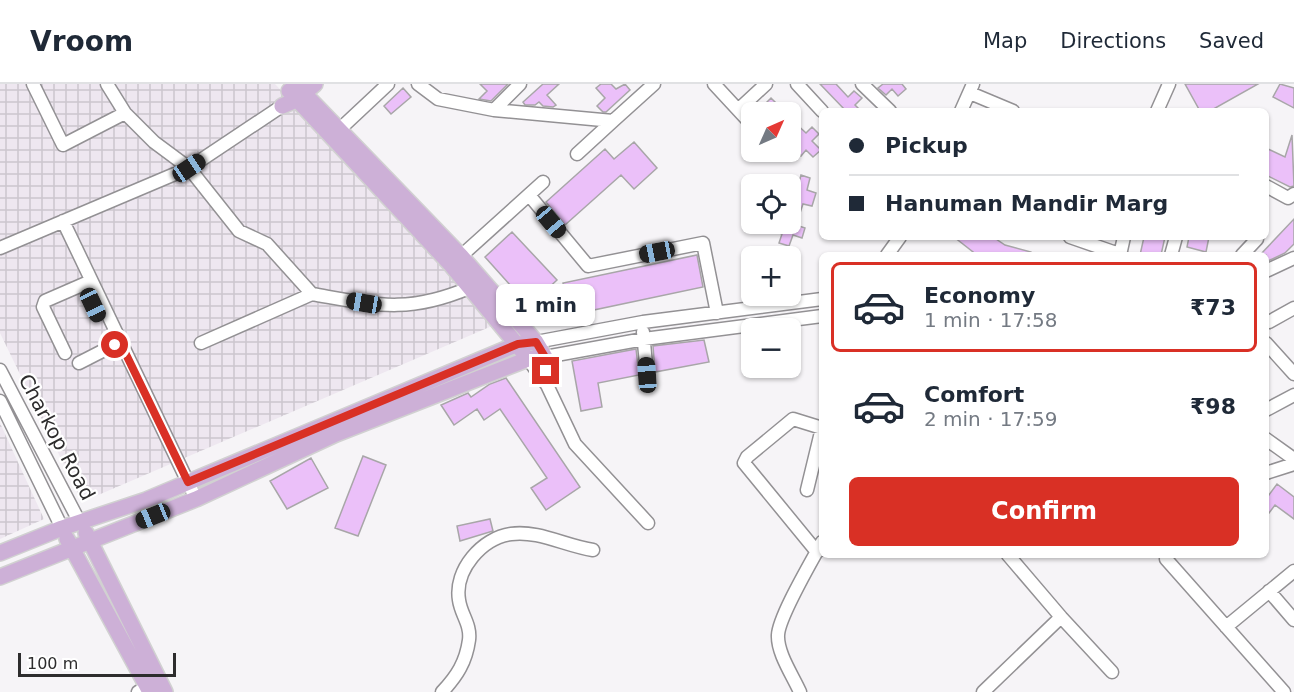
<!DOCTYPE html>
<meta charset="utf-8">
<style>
:root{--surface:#fff;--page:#f2f2f3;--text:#1f2937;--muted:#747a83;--line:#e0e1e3;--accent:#d93025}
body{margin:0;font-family:"DejaVu Sans",sans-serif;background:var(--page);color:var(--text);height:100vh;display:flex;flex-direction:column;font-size:22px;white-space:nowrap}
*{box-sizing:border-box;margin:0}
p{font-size:20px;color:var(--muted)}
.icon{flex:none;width:33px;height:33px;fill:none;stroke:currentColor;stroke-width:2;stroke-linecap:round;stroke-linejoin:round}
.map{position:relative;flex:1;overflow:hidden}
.sheet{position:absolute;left:819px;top:168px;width:450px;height:306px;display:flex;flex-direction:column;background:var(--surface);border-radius:9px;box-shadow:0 2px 4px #0004}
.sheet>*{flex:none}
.hud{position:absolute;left:819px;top:24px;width:450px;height:132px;border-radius:9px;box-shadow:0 2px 4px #0004;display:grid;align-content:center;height:132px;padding:0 30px;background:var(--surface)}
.needle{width:39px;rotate:45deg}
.fabs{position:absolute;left:741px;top:18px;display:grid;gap:12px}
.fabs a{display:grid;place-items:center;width:60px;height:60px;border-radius:9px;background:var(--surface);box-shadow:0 2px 4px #0004;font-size:30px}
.scale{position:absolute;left:18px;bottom:15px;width:158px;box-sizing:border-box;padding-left:6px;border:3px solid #2d2c2d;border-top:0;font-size:16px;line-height:21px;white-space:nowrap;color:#2d2c2d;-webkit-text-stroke:4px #fff;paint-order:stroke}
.end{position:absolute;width:27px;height:27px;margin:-14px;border:8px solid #d93025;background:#fff;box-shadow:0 0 0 3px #fff}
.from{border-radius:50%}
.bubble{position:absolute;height:42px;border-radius:9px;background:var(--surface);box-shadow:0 2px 4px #0004;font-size:20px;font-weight:700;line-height:42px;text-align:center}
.car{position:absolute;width:18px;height:36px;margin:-18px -9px;border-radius:8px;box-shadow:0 0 4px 2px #0007;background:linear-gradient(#222 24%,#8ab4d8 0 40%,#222 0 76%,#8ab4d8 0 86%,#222 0)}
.hud b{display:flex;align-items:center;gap:21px;height:57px;font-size:22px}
.hud b+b{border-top:2px solid var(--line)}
.hud i{width:15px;height:15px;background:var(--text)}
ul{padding:10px 0 0;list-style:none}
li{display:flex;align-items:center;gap:18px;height:90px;margin:0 12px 9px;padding:0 18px;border:3px solid transparent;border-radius:9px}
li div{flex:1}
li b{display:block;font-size:22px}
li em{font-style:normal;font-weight:700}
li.active{border-color:var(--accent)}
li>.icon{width:54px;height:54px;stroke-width:1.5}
.cta{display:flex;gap:12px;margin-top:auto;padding:12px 30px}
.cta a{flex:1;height:69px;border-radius:9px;background:var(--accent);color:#fff;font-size:24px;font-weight:700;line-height:69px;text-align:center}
header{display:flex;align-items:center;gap:36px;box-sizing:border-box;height:84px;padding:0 30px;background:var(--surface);border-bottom:2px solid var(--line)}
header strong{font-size:28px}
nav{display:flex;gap:33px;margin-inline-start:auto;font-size:21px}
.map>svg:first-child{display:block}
.industrial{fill:url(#industrial-grid)}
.building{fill:#ebc0f9;stroke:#a8a6a8;stroke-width:1.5}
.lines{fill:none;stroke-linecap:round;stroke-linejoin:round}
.minor-casing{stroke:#939194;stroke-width:15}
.major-casing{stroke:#d1d1d1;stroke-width:18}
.minor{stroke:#fff;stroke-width:12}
.major{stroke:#cdb0d7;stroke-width:15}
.route{stroke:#d93025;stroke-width:8}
.labels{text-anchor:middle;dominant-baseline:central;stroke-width:4.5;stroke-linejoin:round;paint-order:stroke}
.street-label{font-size:20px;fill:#2d2c2d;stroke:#fff}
</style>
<header>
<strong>Vroom</strong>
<nav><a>Map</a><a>Directions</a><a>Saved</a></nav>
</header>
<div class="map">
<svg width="1294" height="608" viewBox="0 0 1294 608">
<defs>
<pattern id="industrial-grid" width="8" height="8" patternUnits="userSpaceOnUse" patternTransform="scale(1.5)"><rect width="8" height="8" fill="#eee7f0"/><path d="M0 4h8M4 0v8" fill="none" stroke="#ccc6ce"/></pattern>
</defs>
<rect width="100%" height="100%" fill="#f6f4f7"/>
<!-- industrial -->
<path class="industrial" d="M0,0H275L490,224L492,242L82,418L0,249Z
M0,339L44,435L0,455Z"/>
<!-- building -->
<path class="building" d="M480,0H508L491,17L479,15L487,7Z
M543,0H559L547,11L556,21L553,23L543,22L539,18L535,21H525L523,18Z
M601,0H611L616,5L625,0L630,6L606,28H603L597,22L605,14L596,4Z
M820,0H836L848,13L854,7L862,14L855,21L861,27H846Z
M883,0H902L906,5L898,12L892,5L886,11L878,4Z
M1185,0H1258L1210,27H1200Z
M1280,0L1294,4V24L1273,13Z
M403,4L411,13L391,30L384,22Z
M771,14L785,28H771L764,21Z
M790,34L806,49L812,43L819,50L812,57L821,66L813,73L806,66L801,72L795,65L800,60L790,50Z
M1292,51L1294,102L1290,103L1266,91V64L1285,73Z
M634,58L657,84L634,105L621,91L565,141L546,118L605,65L614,75Z
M801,91L810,94L807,106L816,109L812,122L803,120L796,141L805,144L802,154L793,151L789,162L779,159L782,150L774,147L777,140H790L794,113L790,112V101L798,103Z
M1294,135V160L1285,169L1266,178V171H1260Z
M512,148L557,196L529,222L485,173Z
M954,153H993L1005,161L1031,168V171H977Z
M1144,153H1165L1161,171H1140Z
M1189,153H1209L1206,168L1187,163Z
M697,171L703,203L570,231L563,199Z
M704,256L709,278L655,288L653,262Z
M636,265L639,291L598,299L602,323L581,327L572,277Z
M506,294L580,403L546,426L531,404L547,394L500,325L484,336L477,325L454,341L441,321L468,309L471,313L490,300Z
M363,372L386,381L358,452L335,444Z
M311,374L328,404L287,425L270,397Z
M1277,400L1294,413V435L1275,421L1266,433V415Z
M490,435L493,447L460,457L457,442Z"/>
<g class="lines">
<defs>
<path id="minor" d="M33,0L63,61L125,29L107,0
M418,0L438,15L494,26
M520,0L494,26L613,37L654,0
M714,0L752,41
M797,0L822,27
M862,0L890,27
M970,9L1013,27
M738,26L766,0
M961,27L973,0
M1157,27L1169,0
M125,29L154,58L189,84L239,147L267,160L312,210L201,259
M340,45L388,0
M577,70L613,37
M1266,102L1288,114L1294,110
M529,111L588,182L703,159L717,229
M63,137L196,415
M1070,153L1122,171
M0,164L189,84L282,22
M887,171L900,153
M1120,171L1124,153
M1171,171L1176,153
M1242,171L1257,155
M461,172L543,98
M1266,187L1294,174
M312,210C376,221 407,230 469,204
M1269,238L1294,224
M643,248L647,291
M536,258L643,238L822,215
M1266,259L1294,290
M65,269L43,223L45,217L91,197
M528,275L547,301L575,360L648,439
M79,279L120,258
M0,286L80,439
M547,301L545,273L644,255L822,232
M0,317L62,444
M1266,326L1294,311
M1266,355L1294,375
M1266,389L1294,380
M807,406L822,344
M817,468L744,379L747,373L793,335L822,344
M1166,475L1284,608
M1269,507L1294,536
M1061,533L1112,588
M1226,543L1294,487
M138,608L155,599
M442,608C457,592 466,578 469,556C471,540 461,531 459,516C454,486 482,454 511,450C538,446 566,462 593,466
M800,608C793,592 777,569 778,551C779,532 812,477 822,458
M983,608L1061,533L1008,471"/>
<path id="major" d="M289,7L451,181L523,268
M282,22L296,16L315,0
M86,449L165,608
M67,455L150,608
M0,469L62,444L146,416L518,260L536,258
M0,493L196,415L336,350L528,275L545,273L536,258L461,172L296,1"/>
</defs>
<!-- minor casing -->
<use href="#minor" class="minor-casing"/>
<!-- major casing -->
<use href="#major" class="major-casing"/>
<!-- minor -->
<use href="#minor" class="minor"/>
<!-- major -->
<use href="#major" class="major"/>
</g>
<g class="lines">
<!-- route -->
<path class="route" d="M115,261L120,258L188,398L518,260L536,258L545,273L546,287"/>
</g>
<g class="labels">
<!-- street labels -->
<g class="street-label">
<text transform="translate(57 353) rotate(62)">Charkop Road</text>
</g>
</g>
</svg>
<div class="fabs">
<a><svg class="needle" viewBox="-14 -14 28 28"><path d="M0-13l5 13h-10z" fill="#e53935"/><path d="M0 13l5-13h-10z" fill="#747a83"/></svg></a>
<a><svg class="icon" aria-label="locate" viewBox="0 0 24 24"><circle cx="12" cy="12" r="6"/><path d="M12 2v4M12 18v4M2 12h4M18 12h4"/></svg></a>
<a>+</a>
<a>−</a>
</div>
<div class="scale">100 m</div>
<i class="end from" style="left:115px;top:261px"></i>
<i class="end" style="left:546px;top:287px"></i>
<div class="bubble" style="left:496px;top:200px;width:99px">1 min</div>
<i class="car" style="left:189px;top:84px;rotate:56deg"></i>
<i class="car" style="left:551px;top:138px;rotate:140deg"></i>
<i class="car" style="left:657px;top:168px;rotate:259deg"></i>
<i class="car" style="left:364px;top:219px;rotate:280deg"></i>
<i class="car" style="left:93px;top:221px;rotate:155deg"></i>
<i class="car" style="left:647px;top:291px;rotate:356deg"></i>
<i class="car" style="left:153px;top:432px;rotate:248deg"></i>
<div class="hud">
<b><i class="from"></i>Pickup</b>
<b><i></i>Hanuman Mandir Marg</b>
</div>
<section class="sheet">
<ul>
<li class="active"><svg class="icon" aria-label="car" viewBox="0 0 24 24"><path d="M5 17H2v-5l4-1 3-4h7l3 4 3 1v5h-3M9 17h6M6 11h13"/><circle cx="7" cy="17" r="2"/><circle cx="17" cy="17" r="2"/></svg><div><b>Economy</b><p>1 min · 17:58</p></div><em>₹73</em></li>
<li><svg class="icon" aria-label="car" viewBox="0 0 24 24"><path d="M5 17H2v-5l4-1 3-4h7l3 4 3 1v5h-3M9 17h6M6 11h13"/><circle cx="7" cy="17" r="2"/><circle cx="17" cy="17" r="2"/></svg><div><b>Comfort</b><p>2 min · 17:59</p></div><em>₹98</em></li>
</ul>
<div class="cta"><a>Confirm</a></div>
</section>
</div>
